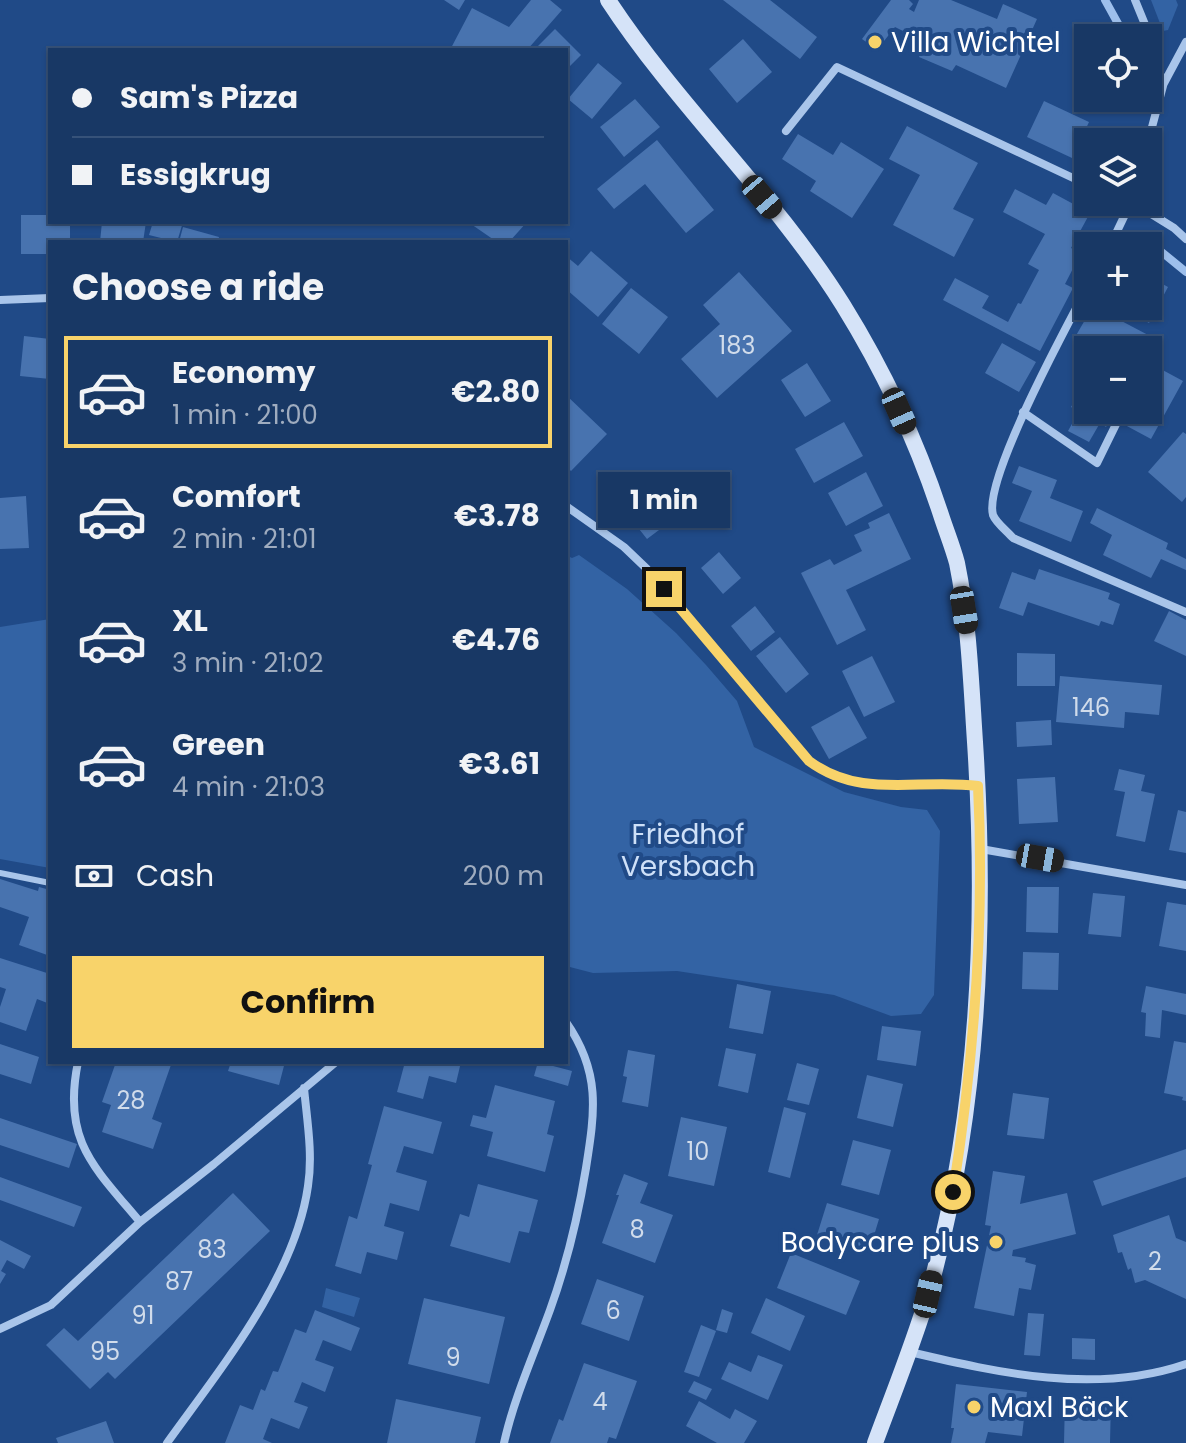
<!DOCTYPE html>
<meta charset="utf-8">
<style>
:root{--surface:#183865;--page:#25436e;--text:#f1f3f6;--muted:#9facbf;--line:#365279;--accent:#f8d36a}
body{margin:0;font-family:Poppins,sans-serif;background:var(--page);color:var(--text);height:100vh;display:flex;flex-direction:column;font-size:30px;white-space:nowrap}
*{box-sizing:border-box;margin:0}
p{font-size:26px;color:var(--muted)}
.icon{flex:none;width:44px;height:44px;fill:none;stroke:currentColor;stroke-width:2;stroke-linecap:round;stroke-linejoin:round}
.map{position:relative;flex:1;overflow:hidden}
.sheet{position:absolute;left:48px;top:240px;width:520px;height:824px;display:flex;flex-direction:column;background:var(--surface);border-radius:0px;box-shadow:0 2px 6px #0004,0 0 0 2px var(--line)}
.sheet>*{flex:none}
.top-card{position:absolute;left:48px;top:48px;width:520px;height:176px;border-radius:0px;box-shadow:0 2px 6px #0004,0 0 0 2px var(--line);display:grid;align-content:center;height:176px;padding:0 24px;background:var(--surface)}
.fabs{position:absolute;left:1074px;top:24px;display:grid;gap:16px}
.fabs a{display:grid;place-items:center;width:88px;height:88px;border-radius:0px;background:var(--surface);box-shadow:0 2px 6px #0004,0 0 0 2px var(--line);font-size:40px}
.end{position:absolute;width:36px;height:36px;margin:-18px;border:10px solid #f8d36a;background:#111;box-shadow:0 0 0 4px #111}
.from{border-radius:50%}
.bubble{position:absolute;height:56px;border-radius:0px;background:var(--surface);box-shadow:0 2px 6px #0004,0 0 0 2px var(--line);font-size:26px;font-weight:700;line-height:56px;text-align:center}
.car{position:absolute;width:24px;height:48px;margin:-24px -12px;border-radius:10px;box-shadow:0 0 6px 2px #0007;background:linear-gradient(#222 24%,#8ab4d8 0 40%,#222 0 76%,#8ab4d8 0 86%,#222 0)}
.top-card b{display:flex;align-items:center;gap:28px;height:76px;font-size:30px}
.top-card b+b{border-top:2px solid var(--line)}
.top-card i{width:20px;height:20px;background:var(--text)}
ul{padding:0;list-style:none}
li{display:flex;align-items:center;gap:24px;height:112px;margin:0 16px 12px;padding:0 8px;border:4px solid transparent;border-radius:0px}
li div{flex:1}
li b{display:block;font-size:30px}
li em{font-style:normal;font-weight:700}
li.on{border-color:var(--accent)}
li>.icon{width:72px;height:72px;stroke-width:1.5}
h2{padding:0 24px;font-size:36px;line-height:96px}
.pay{display:flex;align-items:center;gap:20px;height:88px;padding:0 24px;font-size:30px}
.pay p{margin-inline-start:auto}
.cta{display:flex;gap:16px;margin-top:auto;padding:16px 24px}
.cta a{flex:1;height:92px;border-radius:0px;background:var(--accent);color:#111;font-size:32px;font-weight:700;line-height:92px;text-align:center}
.map>svg:first-child{display:block}
.green{fill:#3363a4}
.lines{fill:none;stroke-linecap:round;stroke-linejoin:round}
.stream{stroke:#9dbfec;stroke-width:8}
.building{fill:#4873af}
.lane{stroke:#a9c5ea;stroke-width:6}
.street{stroke:#a9c5ea;stroke-width:8}
.secondary{stroke:#d5e3f8;stroke-width:16}
.route{stroke:#f8d36a;stroke-width:10}
.poi-dot{fill:#f8d36a;stroke:#204a87;stroke-width:3}
.labels{text-anchor:middle;dominant-baseline:central;stroke-width:8;stroke-linejoin:round;paint-order:stroke}
.number-label{font-size:24px;fill:#d1dceb}
.poi-label{font-size:28px;fill:#fff;stroke:#204a87;text-anchor:start}
.park-label{font-size:28px;fill:#cee0f8;stroke:#204a87}
</style>
<div class="map">
<svg width="1186" height="1443" viewBox="0 0 1186 1443">
<rect width="100%" height="100%" fill="#204a87"/>
<!-- green -->
<path class="green" d="M1151,0H1176L1178,5L1168,30L1163,31Z
M566,555L572,558L579,555L627,589L676,633L706,665L737,701L754,747L844,792L901,807L927,810L940,831L934,995L921,1014L891,1016L834,995L677,971L593,973L566,966Z
M50,619V868L0,859V627Z
M326,1288L360,1298L354,1317L322,1307Z"/>
<g class="lines">
<!-- stream -->
<path class="stream" d="M1105,0L1126,38
M1133,98V100
M1158,249L1186,272"/>
</g>
<!-- building -->
<path class="building" d="M444,0H465L459,10Z
M531,0H550L562,10L527,50H450L472,8L509,27Z
M723,0H770L817,37L800,59Z
M891,0H909L913,4L909,9L914,12L919,0H951L997,19L1003,4L1037,19L1006,88L956,65L952,71L919,57L924,46L901,37L903,31L895,27L877,50L862,39Z
M555,29L581,55L566,70V50H534Z
M743,39L772,72L737,103L709,69Z
M598,63L622,83L592,119L568,99Z
M635,99L660,127L624,157L600,127Z
M1044,101L1089,122L1072,158L1027,137Z
M907,126L978,163L953,209L974,219L954,257L893,225L920,175L889,159Z
M798,134L833,155L841,142L884,169L852,218L810,191L816,181L782,159Z
M657,140L714,210L686,233L645,184L614,209L597,189Z
M1015,189L1046,205L1053,193L1090,213L1071,248L1081,253L1065,284L1073,288L1040,351L943,300L955,278L989,296L982,308L1008,322L1018,303L1021,304L1039,270L1028,264L1045,234L1003,212Z
M21,215H50V222H70V242H50V254H21Z
M102,222H146L143,242H100Z
M153,222H183L177,242L149,235Z
M468,222H527L509,242H497Z
M183,227L219,237L218,242H179Z
M591,251L628,283L598,317L566,289V256L578,266Z
M739,272L792,331L717,398L681,359L720,324L703,305Z
M1148,276L1168,287L1149,323L1118,306H1148Z
M631,288L668,317L639,354L602,324Z
M1093,306L1150,336L1142,350H1092L1074,339Z
M24,336L50,339V379L20,376Z
M1002,343L1036,362L1019,392L985,373Z
M807,363L831,401L805,417L781,380Z
M1157,367L1183,381L1151,439L1125,425L1134,410H1148V384Z
M1088,378V410H1116L1106,427L1100,423L1089,442L1068,431L1079,411L1071,407Z
M566,395L607,434L571,471L566,466Z
M844,422L863,456L814,483L795,449Z
M1183,432L1186,434V497L1182,502L1148,472Z
M1019,466L1057,480L1050,498L1083,511L1071,542L1019,521L1032,491L1012,483Z
M866,472L883,506L846,526L828,493Z
M657,477L683,512L647,539L620,505Z
M699,491L707,503L688,516L680,504Z
M26,496L29,548L0,549V498Z
M1097,508L1168,543L1166,549L1186,559V570L1161,559L1151,578L1103,555L1112,535L1090,523Z
M889,513L911,559L846,590L866,630L837,645L801,573L830,559L834,565L862,551L854,535L870,528L868,523Z
M719,552L741,578L723,594L701,568Z
M1039,569L1110,593L1108,599L1120,604L1113,625L1101,621L1099,626L1028,602L1023,616L999,608L1012,572L1035,580Z
M755,606L775,632L751,651L731,626Z
M1169,611L1186,620V656L1154,641Z
M780,637L809,674L786,693L756,656Z
M1017,653L1055,654V686H1017Z
M872,656L895,702L864,717L842,671Z
M1060,676L1162,685L1159,715L1125,712L1124,728L1056,722Z
M849,706L867,738L829,759L811,727Z
M1051,720L1052,745L1017,747L1016,722Z
M1119,769L1145,775L1141,791L1155,794L1145,842L1116,836L1125,792L1114,790Z
M1055,777L1058,822L1019,824L1017,779Z
M1178,810L1186,812V853L1169,850Z
M0,879L38,891L39,887L50,890V956L19,945L29,917L0,907Z
M1027,887H1059L1058,933L1026,932Z
M1093,893L1125,896L1121,937L1088,934Z
M1167,902L1186,905V951L1159,946Z
M1023,952L1059,953L1058,990L1022,989Z
M0,958L50,974V1004L37,999L26,1031L0,1022V1007L6,989L0,987Z
M737,984L771,991L763,1034L729,1028Z
M1146,986L1186,994V1015L1162,1010L1160,1038L1145,1036L1146,1013L1141,1012Z
M882,1026L921,1031L916,1066L877,1060Z
M1174,1041L1186,1043V1101L1182,1100L1183,1097L1164,1093Z
M0,1044L39,1057L31,1084L0,1074Z
M726,1048L756,1054L748,1093L718,1086Z
M628,1050L655,1055L648,1107L622,1102L627,1077L623,1076Z
M116,1062H172L152,1119L162,1123L153,1149L102,1132L111,1105L102,1102Z
M231,1062H285L279,1085L228,1071Z
M405,1062H461L456,1083L429,1076L423,1099L397,1092Z
M538,1062L572,1071L568,1086L534,1076Z
M797,1063L819,1069L809,1105L787,1100Z
M867,1075L903,1084L893,1127L857,1118Z
M495,1085L555,1101L547,1134L554,1136L545,1172L487,1156L493,1132L470,1126L473,1115L486,1118Z
M1013,1093L1049,1098L1044,1139L1007,1135Z
M384,1106L442,1122L433,1154L404,1146L396,1172L427,1181L419,1211L390,1203L384,1226L404,1232L397,1260L367,1252L361,1274L335,1266L349,1216L357,1219L372,1165L368,1164Z
M784,1107L806,1113L790,1178L768,1172Z
M681,1117L727,1127L714,1186L668,1176Z
M0,1118L77,1144L69,1168L0,1145Z
M853,1140L891,1150L879,1195L841,1185Z
M1186,1149V1177L1102,1206L1093,1181Z
M993,1171L1025,1176L1020,1204L1067,1193L1076,1234L1013,1250L1012,1256L1026,1258L1025,1262L1036,1265L1031,1290L1019,1288L1014,1316L974,1308L991,1226L985,1225Z
M624,1174L648,1183L640,1203L673,1215L655,1263L602,1243L619,1195H616Z
M0,1177L82,1207L74,1227L0,1200Z
M478,1184L538,1200L529,1233L519,1231L510,1263L450,1246L460,1214L469,1217Z
M233,1193L270,1231L115,1379L108,1372L90,1389L46,1345L64,1328L78,1341Z
M827,1203L879,1219L869,1252L817,1235Z
M1169,1215L1176,1238L1186,1242V1299L1145,1280L1135,1283L1131,1268L1128,1270L1122,1252L1118,1253L1113,1235Z
M0,1240L31,1256L24,1269L7,1260L1,1271L6,1274L0,1284Z
M791,1253L860,1281L846,1315L777,1288Z
M597,1279L644,1296L629,1341L581,1324Z
M424,1298L505,1317L489,1384L408,1364Z
M766,1298L805,1316L790,1351L751,1333Z
M722,1309L733,1313L727,1333L716,1330Z
M315,1310L360,1328L351,1351L323,1340L315,1360L334,1367L325,1392L302,1382L294,1402L308,1407L299,1429L271,1418L263,1439L272,1443H225L240,1405L253,1410L261,1389L265,1391L273,1371L278,1372L295,1329L306,1333Z
M1028,1313L1044,1314L1040,1356L1024,1355Z
M701,1325L716,1331L699,1377L684,1372Z
M1072,1338L1095,1339V1360L1072,1359Z
M758,1355L783,1365L768,1400L721,1379L729,1362L751,1372Z
M584,1363L637,1381L616,1439L609,1437L607,1443H550L559,1419L563,1421Z
M694,1381L712,1389L706,1400L688,1392Z
M956,1384L1027,1392L1022,1436L988,1432L985,1443H951L954,1428H951Z
M396,1399L481,1417L475,1443H387Z
M1065,1399L1111,1400L1110,1443H1064Z
M699,1401L730,1419L735,1409L757,1421L744,1443H717L686,1426Z
M106,1421L114,1443H58L56,1438Z"/>
<g class="lines">
<!-- lane -->
<path class="lane" d="M0,873L50,883"/>
<!-- street -->
<path class="street" d="M1135,0L1153,44L1163,86L1148,142
M1163,85L1186,42
M786,131L837,67L1088,185
M1132,202L1174,228L1186,239
M1110,246L1131,202
M1088,286C1068,324 983,479 993,515C996,523 1007,531 1013,538L1186,612
M0,300L50,298
M1023,412L1097,463L1123,410
M566,506L624,547L647,569L809,761C862,800 917,778 977,786
M981,849L1186,885
M78,1062C62,1140 93,1166 140,1222
M0,1329L51,1305L140,1222L214,1164L336,1062
M910,1352C999,1373 1096,1395 1186,1364
M167,1443C220,1369 295,1278 308,1186C313,1154 307,1120 304,1088
M504,1443C514,1398 534,1354 550,1310C567,1263 578,1217 586,1168C595,1111 601,1072 566,1022"/>
<!-- secondary -->
<path class="secondary" d="M608,0C678,107 775,196 843,305C884,371 918,444 942,518C947,533 953,548 957,563C969,622 971,682 975,742C987,926 979,1117 928,1295C913,1345 893,1394 875,1443"/>
</g>
<g class="lines">
<!-- route -->
<path class="route" d="M664,589L809,761C862,800 917,778 978,786C985,922 974,1058 953,1192"/>
</g>
<!-- markers -->
<g class="poi-dot">
<circle cx="875" cy="42" r="8"/>
<circle cx="996" cy="1242" r="8"/>
<circle cx="974" cy="1407" r="8"/>
</g>
<g class="labels">
<!-- number labels -->
<g class="number-label">
<text x="737" y="345">183</text>
<text x="1091" y="707">146</text>
<text x="131" y="1100">28</text>
<text x="698" y="1151">10</text>
<text x="637" y="1229">8</text>
<text x="212" y="1249">83</text>
<text x="1155" y="1261">2</text>
<text x="179" y="1281">87</text>
<text x="613" y="1310">6</text>
<text x="143" y="1315">91</text>
<text x="105" y="1351">95</text>
<text x="453" y="1357">9</text>
<text x="600" y="1401">4</text>
</g>
<!-- poi labels -->
<g class="poi-label">
<text x="891" y="42">Villa Wichtel</text>
<text x="980" y="1242" text-anchor="end">Bodycare plus</text>
<text x="990" y="1407">Maxl Bäck</text>
</g>
<!-- park labels -->
<g class="park-label">
<text x="688" y="834">Friedhof<tspan x="688" dy="32">Versbach</tspan></text>
</g>
</g>
</svg>
<div class="fabs">
<a><svg class="icon" aria-label="locate" viewBox="0 0 24 24"><circle cx="12" cy="12" r="6"/><path d="M12 2v4M12 18v4M2 12h4M18 12h4"/></svg></a>
<a><svg class="icon" aria-label="layers" viewBox="0 0 24 24"><path d="M12 4l9 5-9 5-9-5zM3 14l9 5 9-5"/></svg></a>
<a>+</a>
<a>−</a>
</div>
<i class="end from" style="left:953px;top:1192px"></i>
<i class="end" style="left:664px;top:589px"></i>
<div class="bubble" style="left:598px;top:472px;width:132px">1 min</div>
<i class="car" style="left:762px;top:197px;rotate:140deg"></i>
<i class="car" style="left:899px;top:411px;rotate:156deg"></i>
<i class="car" style="left:964px;top:610px;rotate:171deg"></i>
<i class="car" style="left:1040px;top:858px;rotate:100deg"></i>
<i class="car" style="left:928px;top:1294px;rotate:13deg"></i>
<div class="top-card">
<b><i class="from"></i>Sam's Pizza</b>
<b><i></i>Essigkrug</b>
</div>
<section class="sheet">
<h2>Choose a ride</h2>
<ul>
<li class="on"><svg class="icon" aria-label="car" viewBox="0 0 24 24"><path d="M5 17H2v-5l4-1 3-4h7l3 4 3 1v5h-3M9 17h6M6 11h13"/><circle cx="7" cy="17" r="2"/><circle cx="17" cy="17" r="2"/></svg><div><b>Economy</b><p>1 min · 21:00</p></div><em>€2.80</em></li>
<li><svg class="icon" aria-label="car" viewBox="0 0 24 24"><path d="M5 17H2v-5l4-1 3-4h7l3 4 3 1v5h-3M9 17h6M6 11h13"/><circle cx="7" cy="17" r="2"/><circle cx="17" cy="17" r="2"/></svg><div><b>Comfort</b><p>2 min · 21:01</p></div><em>€3.78</em></li>
<li><svg class="icon" aria-label="car" viewBox="0 0 24 24"><path d="M5 17H2v-5l4-1 3-4h7l3 4 3 1v5h-3M9 17h6M6 11h13"/><circle cx="7" cy="17" r="2"/><circle cx="17" cy="17" r="2"/></svg><div><b>XL</b><p>3 min · 21:02</p></div><em>€4.76</em></li>
<li><svg class="icon" aria-label="car" viewBox="0 0 24 24"><path d="M5 17H2v-5l4-1 3-4h7l3 4 3 1v5h-3M9 17h6M6 11h13"/><circle cx="7" cy="17" r="2"/><circle cx="17" cy="17" r="2"/></svg><div><b>Green</b><p>4 min · 21:03</p></div><em>€3.61</em></li>
</ul>
<div class="pay"><svg class="icon" aria-label="cash" viewBox="0 0 24 24"><path d="M3 7h18v10H3z"/><circle cx="12" cy="12" r="2"/></svg>Cash<p>200 m</p></div>
<div class="cta"><a>Confirm</a></div>
</section>
</div>
